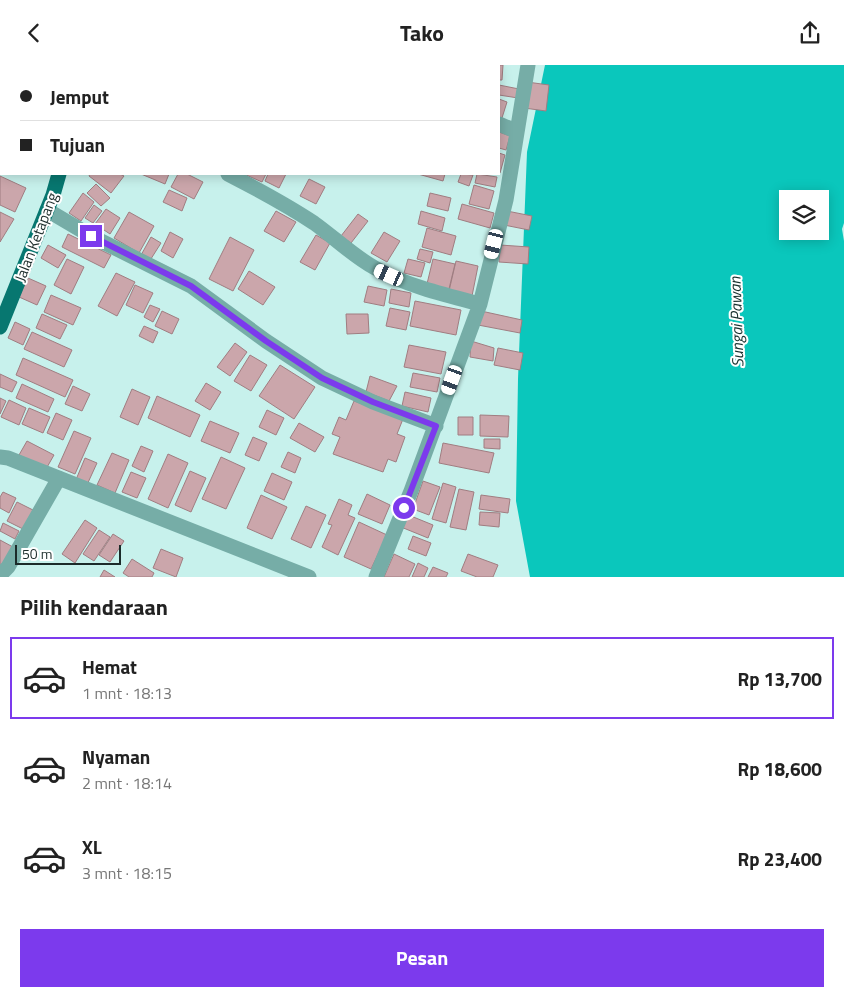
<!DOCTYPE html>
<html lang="id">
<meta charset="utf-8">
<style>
:root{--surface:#fff;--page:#f2f2f2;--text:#222;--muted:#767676;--line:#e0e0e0;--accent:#7c3aed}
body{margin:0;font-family:"Titillium Web",sans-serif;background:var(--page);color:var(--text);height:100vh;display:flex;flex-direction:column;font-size:19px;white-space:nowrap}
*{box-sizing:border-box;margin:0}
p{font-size:16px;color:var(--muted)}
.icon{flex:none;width:28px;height:28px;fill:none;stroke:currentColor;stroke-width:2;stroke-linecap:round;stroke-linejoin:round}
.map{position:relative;height:512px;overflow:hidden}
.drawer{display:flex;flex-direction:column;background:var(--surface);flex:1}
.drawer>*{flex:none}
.top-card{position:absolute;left:0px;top:0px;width:500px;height:110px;box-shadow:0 2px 12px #0003;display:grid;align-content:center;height:110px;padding:0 20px;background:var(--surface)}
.buttons{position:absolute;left:779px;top:125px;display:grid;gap:10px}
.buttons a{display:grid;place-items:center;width:50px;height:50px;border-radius:0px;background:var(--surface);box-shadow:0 2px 12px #0003;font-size:25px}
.scale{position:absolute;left:15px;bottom:12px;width:106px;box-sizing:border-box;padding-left:5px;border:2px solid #1b2b2a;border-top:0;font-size:14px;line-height:18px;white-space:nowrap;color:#1b2b2a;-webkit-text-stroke:4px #fff;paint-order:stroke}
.end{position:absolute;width:22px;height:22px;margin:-11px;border:6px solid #7c3aed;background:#fff;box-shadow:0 0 0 2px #fff}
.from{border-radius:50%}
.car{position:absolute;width:15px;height:30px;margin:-15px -8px;border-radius:6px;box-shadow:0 0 4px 1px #0007;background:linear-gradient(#fff 24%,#345 0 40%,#fff 0 76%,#345 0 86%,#fff 0)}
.top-card b{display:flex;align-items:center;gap:18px;height:48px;font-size:19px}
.top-card b+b{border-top:1px solid var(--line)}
.top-card i{width:12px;height:12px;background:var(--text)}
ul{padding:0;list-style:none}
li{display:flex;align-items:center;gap:15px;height:82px;margin:0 10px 8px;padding:0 10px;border:2px solid transparent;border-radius:0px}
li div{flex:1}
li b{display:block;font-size:19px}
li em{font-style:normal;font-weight:700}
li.selected{border-color:var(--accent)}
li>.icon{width:45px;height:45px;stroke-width:1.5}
h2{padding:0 20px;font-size:22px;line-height:60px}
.action{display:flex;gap:10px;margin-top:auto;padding:10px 20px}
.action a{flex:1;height:58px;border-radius:0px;background:var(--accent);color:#fff;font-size:20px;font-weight:700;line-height:58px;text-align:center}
header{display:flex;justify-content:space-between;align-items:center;height:65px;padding:0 20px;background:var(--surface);font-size:22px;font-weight:700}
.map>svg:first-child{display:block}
.water{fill:#0ac7bc;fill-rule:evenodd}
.building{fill:#cba6ab;stroke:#a07d81}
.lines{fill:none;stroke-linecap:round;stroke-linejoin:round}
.minor{stroke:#76ada7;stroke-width:15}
.major{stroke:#077770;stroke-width:15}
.route{stroke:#7c3aed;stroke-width:6}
.labels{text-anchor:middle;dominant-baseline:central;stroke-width:4;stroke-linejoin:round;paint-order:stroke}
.street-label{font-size:15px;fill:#1b2b2a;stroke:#fff}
.water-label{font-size:16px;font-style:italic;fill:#18312f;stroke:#fff}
</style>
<header><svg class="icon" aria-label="back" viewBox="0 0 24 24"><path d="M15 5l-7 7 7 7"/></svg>Tako<svg class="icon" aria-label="share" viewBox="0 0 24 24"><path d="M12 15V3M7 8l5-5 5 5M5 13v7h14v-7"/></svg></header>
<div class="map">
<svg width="844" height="512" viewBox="0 0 844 512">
<rect width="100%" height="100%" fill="#c7f1ec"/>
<!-- water -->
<path class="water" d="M545,0H844V158L842,164L844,176V512H530L516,436L518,314L527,87ZM788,134H820V166H788Z"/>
<!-- building -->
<path class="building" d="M485,0H503L502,15H499V1H485Z
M527,17L549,20L546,46L524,43Z
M499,20L519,24L518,33L499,30Z
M499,34L507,37L501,56L499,55Z
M499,67L510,71L506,85L499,83Z
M499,88L505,90L500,108H499Z
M90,109H120L124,111L111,128L89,111Z
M141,109H169L165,119Z
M178,109H187L203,117L194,134L171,122Z
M244,109H266L262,117Z
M268,109H286L279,123L265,116Z
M418,109H445L443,116Z
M461,109L473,110L469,121L458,117Z
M477,109L497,112L495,122L475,118Z
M0,111L26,123L15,147L0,140Z
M309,114L325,122L316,139L300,131Z
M96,119L110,133L101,141L87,128Z
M474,120L494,126L489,144L469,139Z
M169,125L187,133L182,146L163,137Z
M83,128L94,137L81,156L69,148Z
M430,128L451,133L448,146L427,141Z
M462,139L494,148L490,163L458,154Z
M94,140L102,146L93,158L85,153Z
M106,144L120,153L110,169L95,159Z
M276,146L296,157L284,177L264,166Z
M421,146L445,153L442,166L418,159Z
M507,146L532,151L529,165L504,160Z
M0,147L14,154L0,177Z
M129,147L154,161L139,188L114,173Z
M358,149L368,156L351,178L341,171Z
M427,163L456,171L451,190L422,182Z
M170,167L183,174L173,193L161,186Z
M384,167L400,176L387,197L371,188Z
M68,169L111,190L104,203L62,182Z
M316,170L330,178L315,205L300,197Z
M151,172L161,178L149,197L140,192Z
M230,172L254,185L233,226L209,214Z
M48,180L66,190L58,203L41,193Z
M500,180L529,182L528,199L499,197Z
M420,184L433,187L430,198L417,194Z
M67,194L84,202L71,229L54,220Z
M408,194L425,198L421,212L404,208Z
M433,194L455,199L448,228L426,223Z
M456,196L478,201L472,231L449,226Z
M249,206L275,222L263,240L238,224Z
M116,208L135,217L117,251L98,241Z
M28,213L46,221L37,240L19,232Z
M135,220L153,228L143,248L126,240Z
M368,221L387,225L384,241L364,237Z
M391,224L411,228L409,242L389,238Z
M51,230L81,243L73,260L44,247Z
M415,236L461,245L456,270L410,261Z
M150,240L160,244L153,257L144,252Z
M390,243L410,247L406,265L386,261Z
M162,246L179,254L172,269L155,261Z
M481,246L522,255L520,268L478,260Z
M42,249L67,260L60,274L36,263Z
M346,249H368L369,268L347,269Z
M15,257L30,264L23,280L8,273Z
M144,261L158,267L153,278L139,271Z
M32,267L72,285L64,302L24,284Z
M471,276L494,283L493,296L470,292Z
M235,278L247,287L230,311L217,302Z
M409,280L446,287L441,309L404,302Z
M498,283L523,288L520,305L494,300Z
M250,290L267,300L251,326L234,316Z
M23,293L73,315L65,332L16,310Z
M280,300L315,322L294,354L259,331Z
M413,308L440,313L437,327L410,322Z
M0,309L17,317L12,327L0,322Z
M370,311L397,321L389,336L366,327Z
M206,318L221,327L210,345L195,336Z
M22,319L54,334L48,347L16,333Z
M73,321L90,329L82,346L65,339Z
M132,324L150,332L138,360L120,352Z
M405,327L431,333L428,347L402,341Z
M157,331L200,350L190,372L148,353Z
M0,333L6,336L0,349Z
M9,335L26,343L19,360L1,352Z
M354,336L403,354L397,369L405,372L396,397L388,394L383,407L333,389L340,372L332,369L339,352L346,355Z
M29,343L50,352L43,368L22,359Z
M267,345L284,353L276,370L259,362Z
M56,348L72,355L63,375L47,368Z
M480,350L509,351L508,372L480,371Z
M458,352H473V370H458Z
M210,356L239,368L230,388L201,376Z
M299,358L324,372L315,387L290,373Z
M74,366L91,373L75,409L58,402Z
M253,372L267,378L259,396L245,390Z
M484,374H500V384L484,383Z
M27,376L54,390L46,404L19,390Z
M443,378L494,388L489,408L439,398Z
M141,381L153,386L144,407L132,401Z
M288,387L301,393L295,408L281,402Z
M112,388L129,395L115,428L97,420Z
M168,389L188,398L168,443L148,434Z
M221,392L245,403L226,444L202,434Z
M85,393L97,398L86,422L75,417Z
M190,406L206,413L191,447L175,440Z
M131,407L146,413L137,433L122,427Z
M272,408L292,417L284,435L264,426Z
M423,416L440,422L429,450L413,444Z
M443,418L456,422L446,458L432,454Z
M459,424L474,427L466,465L450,462Z
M3,427L16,433L9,448L0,443V432Z
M367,429L390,440L382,459L358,449Z
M261,430L287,442L272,474L247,463Z
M481,430L510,434L508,448L479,444Z
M339,434L352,440L348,450L355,453L338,490L322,482L332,460L328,459Z
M17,437L35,446L25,465L7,456Z
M306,441L326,450L311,483L291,474Z
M480,447L500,448L499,462L479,460Z
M406,449L433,460L428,473L401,462Z
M85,455L97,463L75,498L62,489Z
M359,457L387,470L371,504L344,492Z
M3,458L19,466L15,474L0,466Z
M99,465L110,472L94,496L83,489Z
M113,469L124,476L110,497L99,490Z
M413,471L431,478L426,491L408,484Z
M0,475L13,482L0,505Z
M161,484L183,493L176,512L153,503Z
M394,489L415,499L409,512H384Z
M468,489L498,500L493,512H477L461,506Z
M132,494L154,508L152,512H129L123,508Z
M418,498L428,503L424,512H412Z
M433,502L448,508L446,512H428Z
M104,505L115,512H100Z"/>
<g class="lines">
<!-- minor -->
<path class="minor" d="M499,59L516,66
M0,84L1,85
M228,109C257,124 287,140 314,158C335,173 353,191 375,203C407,221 445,230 480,239
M47,145L91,171L191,221L266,276L322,313L373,337L436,361
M0,392L8,393L309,512
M0,510L8,502L59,413
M376,512L411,426L480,239L506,135L528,0"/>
<!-- major -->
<path class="major" d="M82,1V0
M0,262L53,130L59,109"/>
</g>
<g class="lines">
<!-- route -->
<path class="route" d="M91,171L191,221L266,276L322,313L373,337L436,361L404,443"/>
</g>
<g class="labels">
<!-- street labels -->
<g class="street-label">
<text transform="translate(36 172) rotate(-69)">Jalan Ketapang</text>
</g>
<!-- water labels -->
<g class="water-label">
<text transform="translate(736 257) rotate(-92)">Sungai Pawan</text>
</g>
</g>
</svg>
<div class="buttons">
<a><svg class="icon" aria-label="layers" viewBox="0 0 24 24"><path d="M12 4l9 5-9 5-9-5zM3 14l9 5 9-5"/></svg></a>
</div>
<div class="scale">50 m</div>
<i class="end from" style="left:404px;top:443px"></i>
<i class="end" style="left:91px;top:171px"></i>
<i class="car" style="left:494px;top:179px;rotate:194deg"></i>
<i class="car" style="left:389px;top:210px;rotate:294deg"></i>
<i class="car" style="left:452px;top:315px;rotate:200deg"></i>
<div class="top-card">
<b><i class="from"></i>Jemput</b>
<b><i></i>Tujuan</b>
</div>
</div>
<section class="drawer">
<h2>Pilih kendaraan</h2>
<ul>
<li class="selected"><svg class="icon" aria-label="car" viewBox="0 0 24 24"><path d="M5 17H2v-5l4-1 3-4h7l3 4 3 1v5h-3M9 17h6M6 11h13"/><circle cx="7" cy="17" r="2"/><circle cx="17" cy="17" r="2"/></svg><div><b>Hemat</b><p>1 mnt · 18:13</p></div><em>Rp 13,700</em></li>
<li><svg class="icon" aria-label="car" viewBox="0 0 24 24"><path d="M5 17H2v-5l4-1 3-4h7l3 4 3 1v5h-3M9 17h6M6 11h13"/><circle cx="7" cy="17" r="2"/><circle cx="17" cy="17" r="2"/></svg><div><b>Nyaman</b><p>2 mnt · 18:14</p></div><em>Rp 18,600</em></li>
<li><svg class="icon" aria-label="car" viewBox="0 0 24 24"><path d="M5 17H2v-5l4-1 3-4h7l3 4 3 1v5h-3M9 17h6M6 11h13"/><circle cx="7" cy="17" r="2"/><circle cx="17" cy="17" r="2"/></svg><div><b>XL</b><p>3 mnt · 18:15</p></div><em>Rp 23,400</em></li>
</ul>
<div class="action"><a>Pesan</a></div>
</section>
